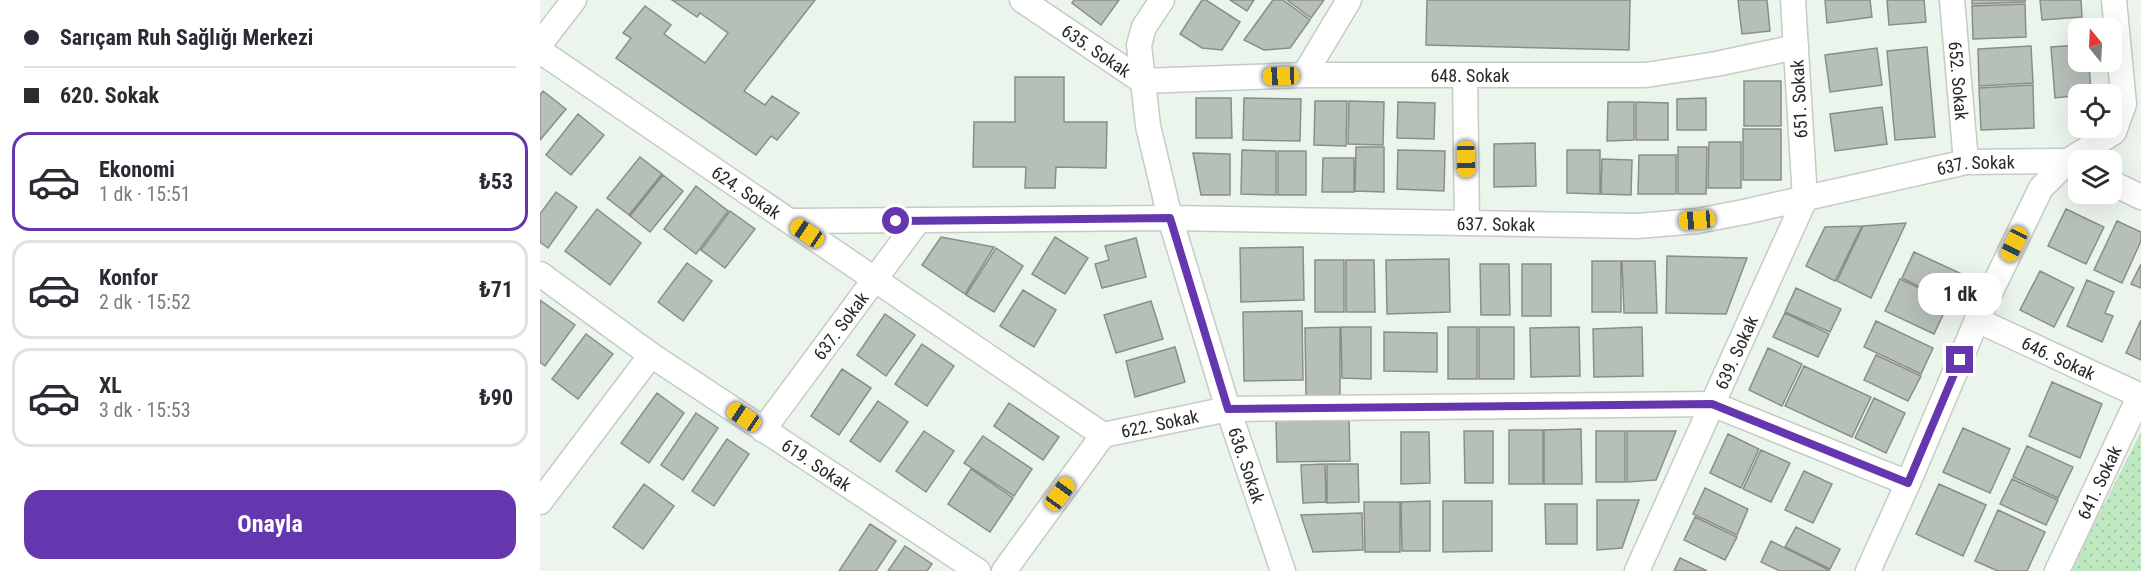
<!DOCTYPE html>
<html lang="tr">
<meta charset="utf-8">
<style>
:root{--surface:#fff;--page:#f7f7f7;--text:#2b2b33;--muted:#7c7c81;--line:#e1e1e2;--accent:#6537af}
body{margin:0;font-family:"Roboto Condensed",sans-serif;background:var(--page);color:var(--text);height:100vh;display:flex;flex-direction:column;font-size:22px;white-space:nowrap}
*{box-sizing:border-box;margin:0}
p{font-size:20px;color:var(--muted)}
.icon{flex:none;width:33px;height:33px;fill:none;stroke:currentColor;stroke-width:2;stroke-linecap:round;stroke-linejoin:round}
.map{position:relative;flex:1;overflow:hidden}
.panel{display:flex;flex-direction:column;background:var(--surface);width:540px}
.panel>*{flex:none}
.top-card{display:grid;align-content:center;height:132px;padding:0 24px;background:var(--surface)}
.needle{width:39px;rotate:342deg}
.controls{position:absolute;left:1528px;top:18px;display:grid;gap:12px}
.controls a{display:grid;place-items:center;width:54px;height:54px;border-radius:12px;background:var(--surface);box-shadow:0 6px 24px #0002;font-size:30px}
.end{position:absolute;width:27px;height:27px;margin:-14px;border:8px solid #6537af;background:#fff;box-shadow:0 0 0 3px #fff}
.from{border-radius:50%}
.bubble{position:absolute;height:42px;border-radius:18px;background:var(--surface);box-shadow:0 6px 24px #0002;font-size:20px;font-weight:700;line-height:42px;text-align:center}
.car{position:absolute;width:18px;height:36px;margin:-18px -9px;border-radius:8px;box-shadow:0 0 4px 2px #0007;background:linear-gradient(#f5c518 24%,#345 0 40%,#f5c518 0 76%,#345 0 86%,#f5c518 0)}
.top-card b{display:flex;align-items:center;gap:21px;height:57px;font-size:22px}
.top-card b+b{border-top:2px solid var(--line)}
.top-card i{width:15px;height:15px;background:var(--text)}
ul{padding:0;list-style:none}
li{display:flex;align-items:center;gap:18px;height:99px;margin:0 12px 9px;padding:0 12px;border:3px solid var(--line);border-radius:18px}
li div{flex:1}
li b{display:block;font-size:22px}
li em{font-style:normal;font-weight:700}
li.current{border-color:var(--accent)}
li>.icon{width:54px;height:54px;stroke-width:1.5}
.primary-button{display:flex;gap:12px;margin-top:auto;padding:12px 24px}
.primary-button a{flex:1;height:69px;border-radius:18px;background:var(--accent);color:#fff;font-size:24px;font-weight:700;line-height:69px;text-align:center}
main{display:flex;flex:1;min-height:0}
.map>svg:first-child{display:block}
.green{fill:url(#green-dots)}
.building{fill:#b7c0b8;stroke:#888f88;stroke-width:1.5}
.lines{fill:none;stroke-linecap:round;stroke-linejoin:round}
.minor-casing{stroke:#c4ccc4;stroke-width:27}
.minor{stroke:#fff;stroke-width:24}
.route{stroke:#6537af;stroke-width:8}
.labels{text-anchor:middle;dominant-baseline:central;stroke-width:4.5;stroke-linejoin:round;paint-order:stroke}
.street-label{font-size:18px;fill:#272a27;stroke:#fff}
</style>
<main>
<section class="panel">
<div class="top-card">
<b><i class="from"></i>Sarıçam Ruh Sağlığı Merkezi</b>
<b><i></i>620. Sokak</b>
</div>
<ul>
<li class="current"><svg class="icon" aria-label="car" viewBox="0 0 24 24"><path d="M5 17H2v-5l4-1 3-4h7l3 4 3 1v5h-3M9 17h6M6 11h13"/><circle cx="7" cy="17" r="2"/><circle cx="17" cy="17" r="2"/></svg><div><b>Ekonomi</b><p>1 dk · 15:51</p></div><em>₺53</em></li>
<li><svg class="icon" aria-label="car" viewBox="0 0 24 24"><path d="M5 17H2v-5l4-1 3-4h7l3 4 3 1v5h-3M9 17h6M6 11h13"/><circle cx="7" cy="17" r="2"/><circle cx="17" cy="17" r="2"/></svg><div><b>Konfor</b><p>2 dk · 15:52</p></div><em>₺71</em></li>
<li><svg class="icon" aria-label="car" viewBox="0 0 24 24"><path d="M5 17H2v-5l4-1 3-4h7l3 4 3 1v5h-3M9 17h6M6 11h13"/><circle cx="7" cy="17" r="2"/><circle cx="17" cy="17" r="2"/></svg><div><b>XL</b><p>3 dk · 15:53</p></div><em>₺90</em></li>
</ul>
<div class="primary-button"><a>Onayla</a></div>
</section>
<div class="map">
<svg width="1601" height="571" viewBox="0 0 1601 571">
<defs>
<pattern id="green-dots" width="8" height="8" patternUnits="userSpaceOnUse" patternTransform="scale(1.5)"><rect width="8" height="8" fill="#bee8c0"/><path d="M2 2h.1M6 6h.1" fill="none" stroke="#a3c7a5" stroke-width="1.8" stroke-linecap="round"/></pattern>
</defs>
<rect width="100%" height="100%" fill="#ecf5ec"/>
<!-- green -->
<path class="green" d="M1601,432V571H1530Z"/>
<!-- building -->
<path class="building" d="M132,0H275L204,91L225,105L232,96L259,113L237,140L231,136L216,155L76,58L91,38L83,33L105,6L131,25L124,34L165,63L188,33L160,13L157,17Z
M534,0H579L561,25L532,3Z
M662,0H666L700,22L682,50L662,48L640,34Z
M690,0H714L707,11Z
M733,0H743L770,20L750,48L724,50L704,40Z
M747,0H784L771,18Z
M887,0H1090L1089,50L886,45Z
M1198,0H1227L1230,31L1202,34Z
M1285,0H1330L1332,17L1287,23Z
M1347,0H1384L1386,22L1349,25Z
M1432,0H1485V2L1432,4Z
M1500,0H1541L1542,17L1502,20Z
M1485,4L1486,37L1433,39L1432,6Z
M1539,45V62H1549L1551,94L1515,98L1511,47Z
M1491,46L1493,83L1439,86L1438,49Z
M1387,47L1395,137L1355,140L1347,51Z
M1337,48L1342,85L1290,92L1285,55Z
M475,77H524V122H567L566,168L516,167L515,188H485L486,167H433L434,122H475Z
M1204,81H1241V126H1204Z
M1493,85L1494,128L1441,130L1439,88Z
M3,91L26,109L0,140V95Z
M656,98H691L692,138H656Z
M704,98L761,99L760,141L703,140Z
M1166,98V130H1137V99Z
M775,101H807L806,146L774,145Z
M809,101L844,102L843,145L808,144Z
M858,102L895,103L894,139L857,138Z
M1068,102H1094V140L1067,141Z
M1096,102L1128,103V140H1096Z
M1342,107L1347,144L1295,151L1290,114Z
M38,114L64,135L31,175L6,155Z
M1203,129H1241V180H1203Z
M1169,142H1201V188H1168Z
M995,143L996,186L954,187V144Z
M816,147H844V192L815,191Z
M1138,147H1167L1166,194H1138Z
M702,150L736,151V195L701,194Z
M858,150L905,151L904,191L857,189Z
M1027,150H1060V194L1027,193Z
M738,151H766V195H738Z
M653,153L690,154V195H661Z
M1099,155H1136V194H1098Z
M100,157L122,174L89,215L67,198Z
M783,158H814V192H782Z
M1062,159L1092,160L1091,195L1061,194Z
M123,175L143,191L110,232L90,216Z
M156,186L188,211L156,254L124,229Z
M16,192L37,207L8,248L0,242V214Z
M57,209L101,243L70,285L25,251Z
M1526,209L1564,227L1546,264L1508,246Z
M190,211L215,229L185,268L161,250Z
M1577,221L1601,232V241L1582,283L1554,270Z
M1366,223L1331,298L1297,281L1323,226Z
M1322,226L1295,281L1266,266L1285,227Z
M401,237L454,247L425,294L382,265Z
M515,237L548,258L525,294L492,274Z
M596,238L606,277L562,288L555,264L569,260L565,246Z
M763,247L764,300L701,302L700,248Z
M456,248L483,266L454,312L426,295Z
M1374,252L1422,274L1409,301L1362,278Z
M1127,256L1207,258L1186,314L1126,313Z
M909,259L910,312L847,314L846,260Z
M775,260H804V312H775Z
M806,260H834L835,312H806Z
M1052,261H1081V312H1052Z
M1082,261H1115L1117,313H1084Z
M147,263L172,281L143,321L118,302Z
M940,264H969L970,315H941Z
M982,264H1011V316H982Z
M1601,264V288L1591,284Z
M1500,271L1534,288L1514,327L1480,310Z
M1360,279L1409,302L1394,334L1345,311Z
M1547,280L1574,292L1565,313L1573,316L1562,342L1527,326Z
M1256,288L1301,309L1290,332L1245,312Z
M483,290L516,310L494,347L460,326Z
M0,300L35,325L5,366L0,362Z
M611,301L623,339L576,353L564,315Z
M762,311L763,380L704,381L703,312Z
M1245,313L1289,334L1278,357L1233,337Z
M345,314L375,335L346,376L317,355Z
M1601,320V360L1586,353Z
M1336,321L1393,348L1381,374L1324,347Z
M800,327V395L766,396L765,328Z
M801,327H831V379L802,378Z
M908,327H937V379H908Z
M939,327H974V379H939Z
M1039,327L1040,376L991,377L990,328Z
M1102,327L1103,376L1054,377L1053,329Z
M844,332L897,333V372L844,371Z
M46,334L73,354L38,399L12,379Z
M382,344L414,366L387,406L355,384Z
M635,347L645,382L595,397L586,361Z
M1228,348L1262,364L1242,406L1209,390Z
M1336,355L1381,376L1368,401L1324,380Z
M1264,366L1331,397L1312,437L1245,406Z
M302,369L331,388L299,435L271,416Z
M1512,382L1562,404L1540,458L1489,436Z
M117,393L144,413L109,463L81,443Z
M1334,398L1365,413L1346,453L1315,438Z
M338,401L368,422L340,462L310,441Z
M469,403L519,437L503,460L454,426Z
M156,413L178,428L143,480L121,465Z
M809,420L810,461L737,462L736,421Z
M1423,428L1470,449L1450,493L1403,472Z
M1041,429L1042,484H1004V430Z
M969,430H1003V484H969Z
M384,431L414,451L386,492L356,471Z
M924,431H953V483H925Z
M1056,431H1085V482H1056Z
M1087,431H1136L1116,480L1087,482Z
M861,432H889L890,483L861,484Z
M1188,434L1219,449L1201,488L1170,473Z
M443,436L492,469L474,496L424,463Z
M187,439L209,454L174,506L152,491Z
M1487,446L1533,467L1518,498L1473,477Z
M1221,450L1250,463L1231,502L1203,489Z
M785,464L786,502L763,503L761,465Z
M787,464H818L819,502L787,503Z
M431,469L473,498L450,532L408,504Z
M1264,471L1292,484L1273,523L1245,510Z
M1472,479L1518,500L1506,525L1460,504Z
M104,484L134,506L103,549L73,527Z
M1399,484L1446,505L1423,556L1376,534Z
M1165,488L1208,509L1197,535L1153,514Z
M1057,500H1099L1082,548L1057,550Z
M890,501V551H862L861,502Z
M903,501H952V551L903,552Z
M824,502H860V552H825Z
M1005,504H1037V544H1006Z
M1458,510L1505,532L1487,571H1458L1435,561Z
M822,513L823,550L773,552L761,515Z
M1155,517L1197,537L1185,560L1144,540Z
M330,524L356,541L336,571H299Z
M1256,527L1300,549L1290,569L1245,547Z
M1231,541L1289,570V571H1240L1221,562Z
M365,546L392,564L387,571H348Z
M1140,558L1167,571H1134Z"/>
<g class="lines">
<defs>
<g id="minor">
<path id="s1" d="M482,0L602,81"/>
<path id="s2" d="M622,0L604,27L599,45L608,126L630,218L688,409L743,571"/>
<path id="s3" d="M1412,0L1426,162"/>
<path d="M0,44L34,0"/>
<path id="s4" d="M0,51L563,435"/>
<path d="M764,75L809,0"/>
<path d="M925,76L927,222"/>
<path id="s5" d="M602,81L764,75H1106L1176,64L1256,47"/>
<path d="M1572,183L1601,197"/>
<path id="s6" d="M250,221L630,218L1097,226L1157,221L1204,212L1426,162L1528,161L1539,166"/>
<path id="s7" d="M0,274L111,355L438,571"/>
<path id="s8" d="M1437,320L1601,396"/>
<path id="s9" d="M223,430L378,221"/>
<path d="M0,502L111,355"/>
<path id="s10" d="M464,571L563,435L688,409L1172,404L1368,483"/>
<path id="s11" d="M1097,571L1265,199L1253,0"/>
<path d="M1328,571L1368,483L1437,320L1501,188L1528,161L1574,132L1584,104L1574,0"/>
<path id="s12" d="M1517,571L1600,395"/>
</g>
</defs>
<!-- minor casing -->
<use href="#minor" class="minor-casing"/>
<!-- minor -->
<use href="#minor" class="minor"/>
</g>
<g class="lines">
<!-- route -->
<path class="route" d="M356,221L630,218L688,409L1172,404L1368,483L1420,360"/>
</g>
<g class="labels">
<!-- street labels -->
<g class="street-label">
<text stroke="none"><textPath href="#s1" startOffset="90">635. Sokak</textPath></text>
<text stroke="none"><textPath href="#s5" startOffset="328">648. Sokak</textPath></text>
<text stroke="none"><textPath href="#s3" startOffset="81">652. Sokak</textPath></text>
<text transform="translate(1259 99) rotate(-93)">651. Sokak</text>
<text stroke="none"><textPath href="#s6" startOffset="1192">637. Sokak</textPath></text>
<text stroke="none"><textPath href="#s4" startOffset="250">624. Sokak</textPath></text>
<text stroke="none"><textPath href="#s6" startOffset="706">637. Sokak</textPath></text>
<text stroke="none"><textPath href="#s9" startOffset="130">637. Sokak</textPath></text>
<text stroke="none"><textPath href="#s11" startOffset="240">639. Sokak</textPath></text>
<text stroke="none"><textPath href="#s8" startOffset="90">646. Sokak</textPath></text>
<text stroke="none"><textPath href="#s10" startOffset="226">622. Sokak</textPath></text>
<text stroke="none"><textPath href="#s7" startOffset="336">619. Sokak</textPath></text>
<text stroke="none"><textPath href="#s2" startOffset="486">636. Sokak</textPath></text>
<text stroke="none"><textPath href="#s12" startOffset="98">641. Sokak</textPath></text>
</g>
</g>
</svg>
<div class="controls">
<a><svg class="needle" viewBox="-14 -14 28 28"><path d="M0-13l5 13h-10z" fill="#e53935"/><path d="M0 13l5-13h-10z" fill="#7c7c81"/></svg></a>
<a><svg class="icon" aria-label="locate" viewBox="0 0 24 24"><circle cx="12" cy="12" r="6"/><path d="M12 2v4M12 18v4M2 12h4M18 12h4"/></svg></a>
<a><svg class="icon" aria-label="layers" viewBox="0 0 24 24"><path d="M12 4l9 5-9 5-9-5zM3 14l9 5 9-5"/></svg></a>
</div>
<i class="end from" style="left:356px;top:221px"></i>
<i class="end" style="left:1420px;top:360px"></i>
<div class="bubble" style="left:1378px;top:273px;width:84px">1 dk</div>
<i class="car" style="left:741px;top:76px;rotate:268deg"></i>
<i class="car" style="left:926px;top:159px;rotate:179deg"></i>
<i class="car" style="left:1157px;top:220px;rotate:265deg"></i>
<i class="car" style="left:267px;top:233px;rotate:304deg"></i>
<i class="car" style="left:1474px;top:244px;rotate:206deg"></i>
<i class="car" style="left:204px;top:417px;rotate:304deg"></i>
<i class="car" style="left:520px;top:494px;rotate:36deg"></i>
</div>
</main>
